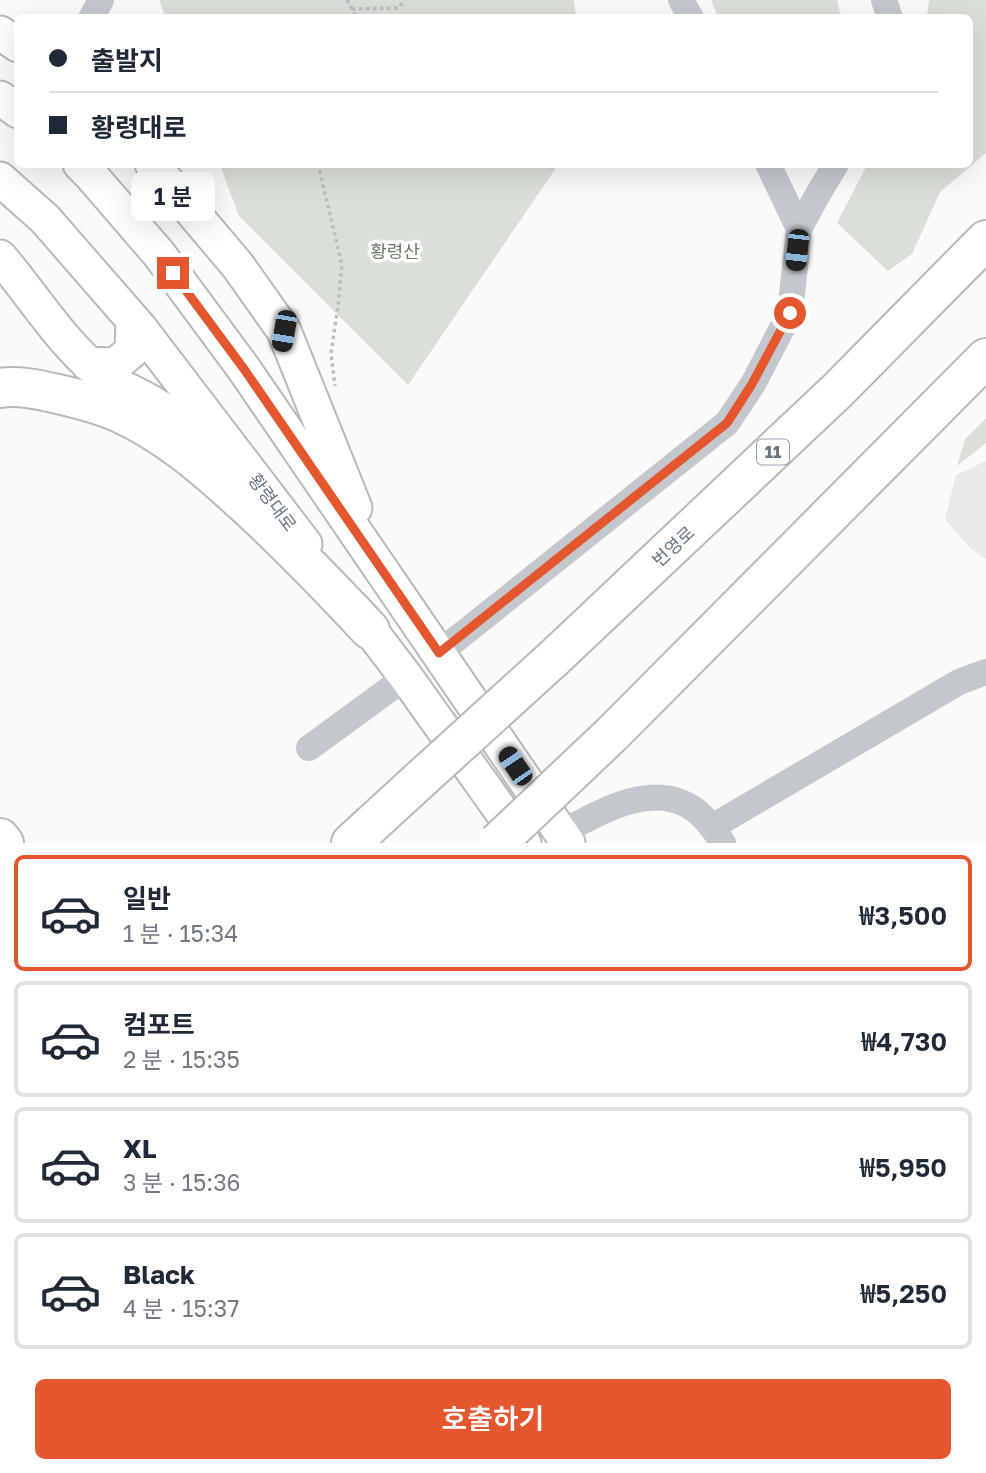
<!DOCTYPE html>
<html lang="ko">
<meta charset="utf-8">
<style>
:root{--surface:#fff;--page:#f2f2f3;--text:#1f2937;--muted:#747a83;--line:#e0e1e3;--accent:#e4572e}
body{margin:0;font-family:"Golos Text","Noto Sans KR",sans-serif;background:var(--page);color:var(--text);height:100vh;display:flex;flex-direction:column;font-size:26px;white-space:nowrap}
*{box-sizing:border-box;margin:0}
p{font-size:23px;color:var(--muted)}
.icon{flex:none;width:38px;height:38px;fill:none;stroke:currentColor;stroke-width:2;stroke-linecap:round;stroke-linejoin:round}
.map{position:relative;height:843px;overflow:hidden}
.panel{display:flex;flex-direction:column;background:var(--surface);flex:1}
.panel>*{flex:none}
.top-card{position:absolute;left:14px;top:14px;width:959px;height:154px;border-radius:10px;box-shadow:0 7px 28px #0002;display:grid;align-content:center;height:154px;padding:0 35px;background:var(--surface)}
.end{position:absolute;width:32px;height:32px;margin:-16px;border:9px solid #e4572e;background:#fff;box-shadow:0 0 0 4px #fff}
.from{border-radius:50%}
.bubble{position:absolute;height:49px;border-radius:10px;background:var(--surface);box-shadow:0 7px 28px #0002;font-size:23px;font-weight:600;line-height:49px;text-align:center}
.car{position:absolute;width:21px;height:42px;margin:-21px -10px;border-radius:9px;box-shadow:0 0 5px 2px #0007;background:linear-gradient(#222 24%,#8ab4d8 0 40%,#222 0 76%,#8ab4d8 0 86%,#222 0)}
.top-card b{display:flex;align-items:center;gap:24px;height:66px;font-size:26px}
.top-card b+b{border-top:2px solid var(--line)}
.top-card i{width:18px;height:18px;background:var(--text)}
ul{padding:12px 0 0;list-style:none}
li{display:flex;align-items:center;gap:21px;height:116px;margin:0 14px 10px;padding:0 21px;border:4px solid var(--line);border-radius:10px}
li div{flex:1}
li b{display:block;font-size:26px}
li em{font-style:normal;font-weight:600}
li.active{border-color:var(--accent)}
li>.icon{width:63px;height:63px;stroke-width:1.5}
.cta{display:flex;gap:14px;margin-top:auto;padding:14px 35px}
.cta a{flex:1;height:80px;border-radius:10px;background:var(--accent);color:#fff;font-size:28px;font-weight:600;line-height:80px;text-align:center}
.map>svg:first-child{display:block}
.built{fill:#e8e9e9}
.green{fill:#dadfd7}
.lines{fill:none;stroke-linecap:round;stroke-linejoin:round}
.major-casing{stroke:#b5babe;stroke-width:37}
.highway-casing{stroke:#b4b9bd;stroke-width:42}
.path{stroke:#bbbfc2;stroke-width:3.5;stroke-dasharray:3.5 3.5;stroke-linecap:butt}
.minor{stroke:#c3c8cc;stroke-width:26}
.major{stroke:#fff;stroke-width:33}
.highway{stroke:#fff;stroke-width:38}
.highway-bridge-casing{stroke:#b4b9bd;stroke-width:42;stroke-linecap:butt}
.highway-bridge{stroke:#fff;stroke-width:38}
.route{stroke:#e4572e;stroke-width:9}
.labels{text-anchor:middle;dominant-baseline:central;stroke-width:7;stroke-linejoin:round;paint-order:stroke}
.shield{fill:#fff;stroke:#939fa8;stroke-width:2}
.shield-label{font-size:16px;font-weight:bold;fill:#657683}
.park-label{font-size:18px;fill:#687a64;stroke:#fff}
.street-label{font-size:18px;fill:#657683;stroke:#fff}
</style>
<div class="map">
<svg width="986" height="843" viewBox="0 0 986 843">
<rect width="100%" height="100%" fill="#fafaf8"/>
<!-- built -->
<path class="built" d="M986,461V559L970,548L945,519L956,475Z"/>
<!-- green -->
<path class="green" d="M159,0H574L576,17L166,18Z
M711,0H837L841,17H718Z
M929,0H986V153L940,192L912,254L888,271L837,223L867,165L970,164V18L927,17Z
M220,165V164L558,165L408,385L239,216Z
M986,418V443L957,466L965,439Z"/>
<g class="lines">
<defs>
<path id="major" d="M0,33L18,45
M0,98L18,111
M80,164L90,174L159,254L244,369L568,843
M152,164L238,266L284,331L355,508
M0,179L45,219L140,328L305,544
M0,257C31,293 61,342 98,372C114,385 132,391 149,401C174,416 197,433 220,450
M88,364L115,365L132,351L133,320
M355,610L406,677L524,843"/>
<path id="highway" d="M0,388C19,385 40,390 58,394C79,399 101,404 120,413C164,433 202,465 237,497C284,539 327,584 370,630
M554,658L838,390L986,240
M612,734L986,358
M0,838L4,843
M351,843L423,777"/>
</defs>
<!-- major casing -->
<use href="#major" class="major-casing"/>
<!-- highway casing -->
<use href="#highway" class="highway-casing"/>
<!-- path -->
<path class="path" d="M347,0L357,18
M352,9L398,8L405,0
M318,164L342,265L338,306L331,353L335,386"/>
<!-- minor -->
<path class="minor" d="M681,0L691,18
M884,0L890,18
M91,18L101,0
M768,164L799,229
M439,653L727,423L753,384L790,313L799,229L818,194L836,164
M309,748L406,677
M712,827L959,682L986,672
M561,833C599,813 653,779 695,810C706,818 715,831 723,843"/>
<!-- major -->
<use href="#major" class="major"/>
<!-- highway -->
<use href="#highway" class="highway"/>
<defs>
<path id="highway-bridge" d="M423,777L554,658
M497,843L612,734"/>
</defs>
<!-- highway-bridge casing -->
<use href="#highway-bridge" class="highway-bridge-casing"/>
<!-- highway-bridge -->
<use href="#highway-bridge" class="highway-bridge"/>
</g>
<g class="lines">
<!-- route -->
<path class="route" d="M173,273L244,369L439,653L727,423L752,384L790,313"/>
</g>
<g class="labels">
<!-- shield labels -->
<rect class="shield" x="757" y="439.5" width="32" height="25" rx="5"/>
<g class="shield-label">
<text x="773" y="452">11</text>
</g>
<!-- park labels -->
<g class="park-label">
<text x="395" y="251">황령산</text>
</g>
<!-- street labels -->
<g class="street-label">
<text transform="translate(273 502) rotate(53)">황령대로</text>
<text transform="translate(673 546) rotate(-43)">번영로</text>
</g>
</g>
</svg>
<i class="end from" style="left:790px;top:313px"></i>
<i class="end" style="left:173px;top:273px"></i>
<div class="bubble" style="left:131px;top:172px;width:84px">1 분</div>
<i class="car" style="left:797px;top:250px;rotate:186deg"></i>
<i class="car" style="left:284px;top:331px;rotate:190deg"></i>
<i class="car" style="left:515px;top:766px;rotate:326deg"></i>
<div class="top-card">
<b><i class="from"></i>출발지</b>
<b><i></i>황령대로</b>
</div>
</div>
<section class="panel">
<ul>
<li class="active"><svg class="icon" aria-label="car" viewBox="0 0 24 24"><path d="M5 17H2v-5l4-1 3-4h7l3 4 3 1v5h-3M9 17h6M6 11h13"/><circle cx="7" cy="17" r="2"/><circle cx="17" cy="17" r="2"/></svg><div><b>일반</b><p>1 분 · 15:34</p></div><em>₩3,500</em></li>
<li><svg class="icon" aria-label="car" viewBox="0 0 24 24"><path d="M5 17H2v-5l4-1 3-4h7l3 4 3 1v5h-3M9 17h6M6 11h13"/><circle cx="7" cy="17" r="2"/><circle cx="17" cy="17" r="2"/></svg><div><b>컴포트</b><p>2 분 · 15:35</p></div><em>₩4,730</em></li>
<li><svg class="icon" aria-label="car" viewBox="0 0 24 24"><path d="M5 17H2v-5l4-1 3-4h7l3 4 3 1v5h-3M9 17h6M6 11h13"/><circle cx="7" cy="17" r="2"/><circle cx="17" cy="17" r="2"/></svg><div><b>XL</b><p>3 분 · 15:36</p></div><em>₩5,950</em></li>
<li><svg class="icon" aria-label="car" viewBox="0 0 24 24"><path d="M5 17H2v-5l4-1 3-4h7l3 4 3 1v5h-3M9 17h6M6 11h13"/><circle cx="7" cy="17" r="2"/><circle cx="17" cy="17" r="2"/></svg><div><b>Black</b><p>4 분 · 15:37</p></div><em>₩5,250</em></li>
</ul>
<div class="cta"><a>호출하기</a></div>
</section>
